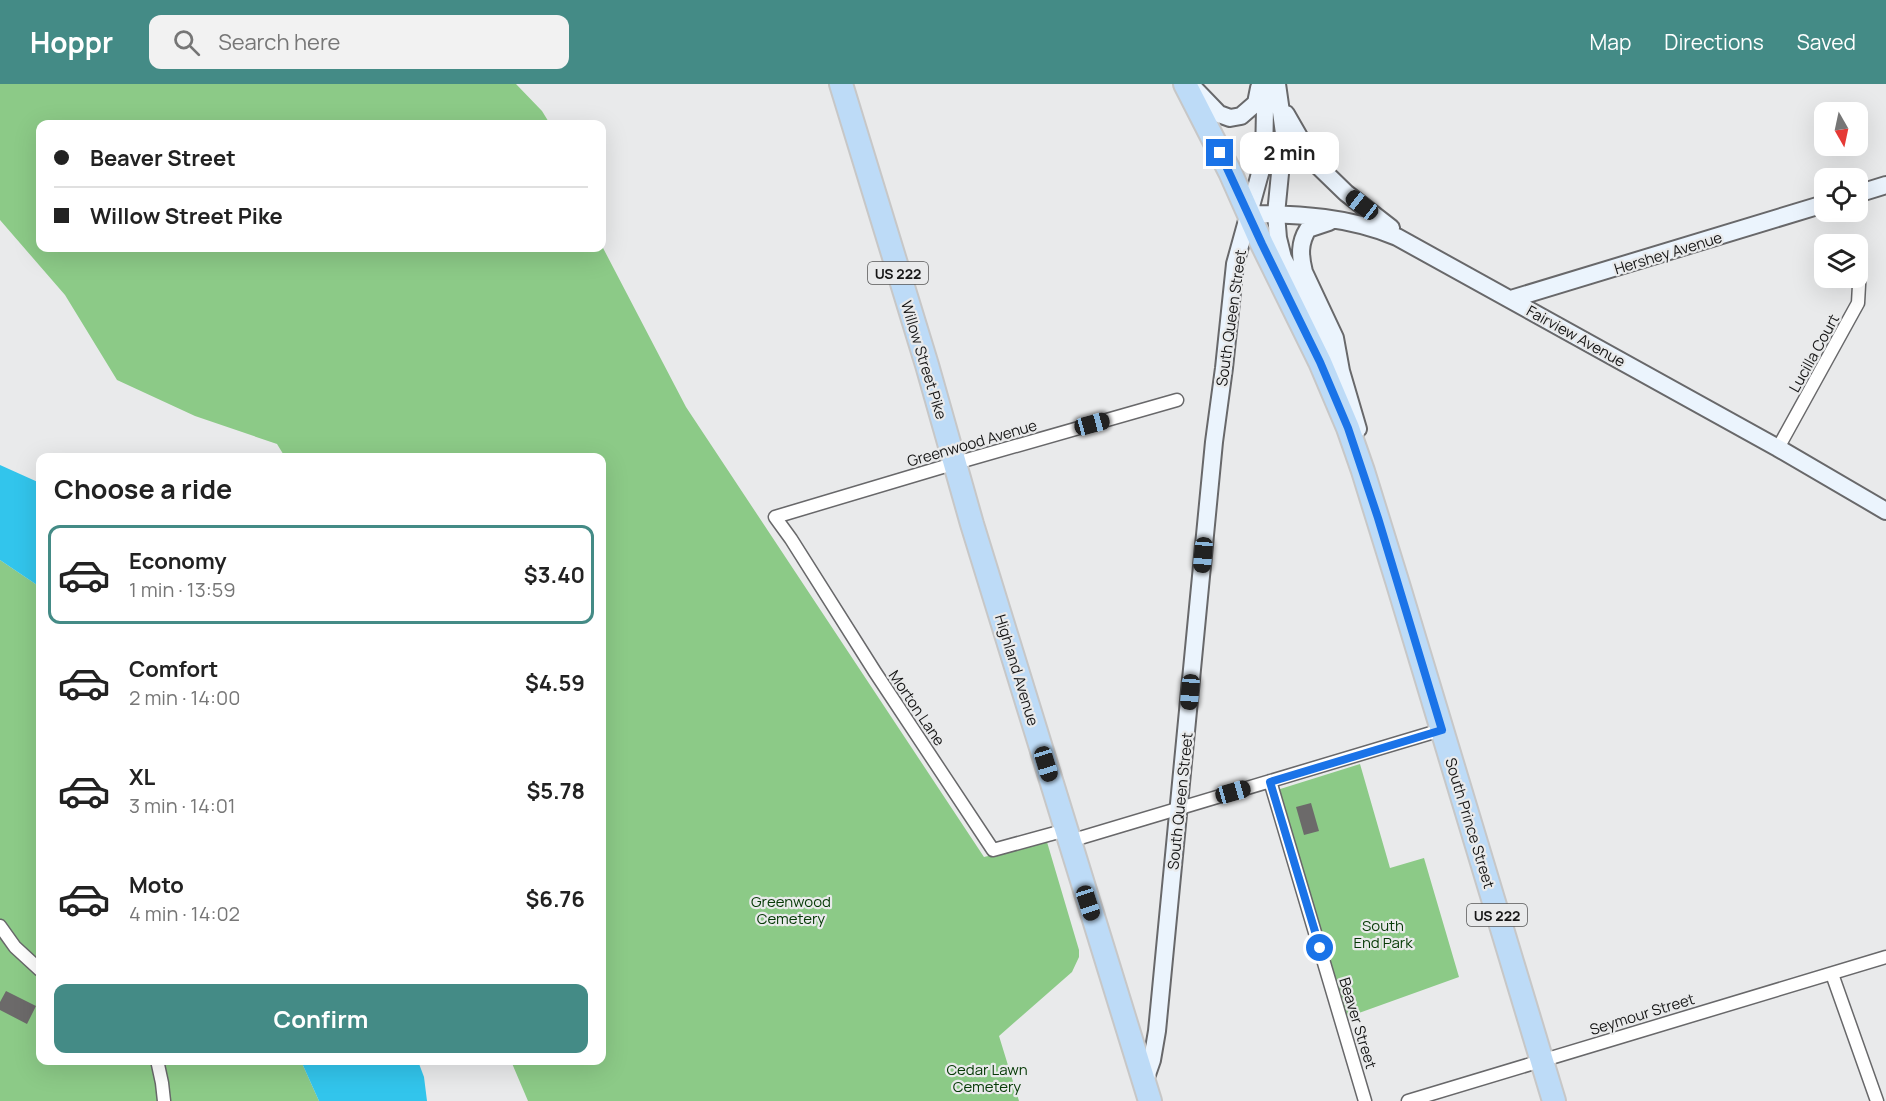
<!DOCTYPE html>
<meta charset="utf-8">
<style>
:root{--surface:#fff;--page:#f2f2f2;--text:#222;--muted:#767676;--line:#e0e0e0;--accent:#448b86}
body{margin:0;font-family:Manrope,sans-serif;background:var(--page);color:var(--text);height:100vh;display:flex;flex-direction:column;font-size:22px;white-space:nowrap}
*{box-sizing:border-box;margin:0}
p{font-size:20px;color:var(--muted)}
.icon{flex:none;width:33px;height:33px;fill:none;stroke:currentColor;stroke-width:2;stroke-linecap:round;stroke-linejoin:round}
.map{position:relative;flex:1;overflow:hidden}
.panel{position:absolute;left:36px;top:369px;width:570px;height:612px;display:flex;flex-direction:column;background:var(--surface);border-radius:12px;box-shadow:0 6px 24px #0002}
.panel>*{flex:none}
.guide{position:absolute;left:36px;top:36px;width:570px;height:132px;border-radius:12px;box-shadow:0 6px 24px #0002;display:grid;align-content:center;height:132px;padding:0 18px;background:var(--surface)}
.needle{width:39px;rotate:171deg}
.buttons{position:absolute;left:1814px;top:18px;display:grid;gap:12px}
.buttons a{display:grid;place-items:center;width:54px;height:54px;border-radius:12px;background:var(--surface);box-shadow:0 6px 24px #0002;font-size:30px}
.end{position:absolute;width:27px;height:27px;margin:-14px;border:8px solid #1a73e8;background:#fff;box-shadow:0 0 0 3px #fff}
.from{border-radius:50%}
.bubble{position:absolute;height:42px;border-radius:12px;background:var(--surface);box-shadow:0 6px 24px #0002;font-size:20px;font-weight:700;line-height:42px;text-align:center}
.car{position:absolute;width:18px;height:36px;margin:-18px -9px;border-radius:8px;box-shadow:0 0 4px 2px #0007;background:linear-gradient(#222 24%,#8ab4d8 0 40%,#222 0 76%,#8ab4d8 0 86%,#222 0)}
.guide b{display:flex;align-items:center;gap:21px;height:57px;font-size:22px}
.guide b+b{border-top:2px solid var(--line)}
.guide i{width:15px;height:15px;background:var(--text)}
ul{padding:0;list-style:none}
li{display:flex;align-items:center;gap:18px;height:99px;margin:0 12px 9px;padding:0 6px;border:3px solid transparent;border-radius:12px}
li div{flex:1}
li b{display:block;font-size:22px}
li em{font-style:normal;font-weight:700}
li.on{border-color:var(--accent)}
li>.icon{width:54px;height:54px;stroke-width:1.5}
h2{padding:0 18px;font-size:27px;line-height:72px}
.primary-button{display:flex;gap:12px;margin-top:auto;padding:12px 18px}
.primary-button a{flex:1;height:69px;border-radius:12px;background:var(--accent);color:#fff;font-size:24px;font-weight:700;line-height:69px;text-align:center}
header{display:flex;align-items:center;gap:36px;box-sizing:border-box;height:84px;padding:0 30px;background:var(--accent);color:#fff}
header strong{font-size:28px}
nav{display:flex;gap:33px;margin-inline-start:auto;font-size:21px}
.search{width:420px;height:54px;background:var(--page);display:flex;align-items:center;gap:15px;box-sizing:border-box;padding:0 21px;border-radius:12px;color:var(--muted);font-size:22px}
.map>svg:first-child{display:block}
.green{fill:#8cca87}
.water{fill:#32c5ec}
.building{fill:#6c6a6a}
.lines{fill:none;stroke-linecap:round;stroke-linejoin:round}
.street-casing{stroke:#68686a;stroke-width:15}
.secondary-casing{stroke:#68686a;stroke-width:20}
.highway-casing{stroke:#c7c7c7;stroke-width:26}
.street{stroke:#fff;stroke-width:12}
.secondary{stroke:#ebf4fd;stroke-width:16}
.highway{stroke:#bddbf7;stroke-width:22}
.route{stroke:#1a73e8;stroke-width:8}
.labels{text-anchor:middle;dominant-baseline:central;stroke-width:4.5;stroke-linejoin:round;paint-order:stroke}
.shield{fill:#e9eaeb;stroke:#555656;stroke-width:1.5}
.shield-label{font-size:14px;font-weight:bold;fill:#161616}
.street-label{font-size:15px;fill:#161616;stroke:#e9eaeb}
.park-label{font-size:15px;fill:#053905;stroke:#e9eaeb}
</style>
<header>
<strong>Hoppr</strong>
<div class="search"><svg class="icon" aria-label="search" viewBox="0 0 24 24"><circle cx="10" cy="10" r="6"/><path d="M15 15l6 6"/></svg>Search here</div>
<nav><a>Map</a><a>Directions</a><a>Saved</a></nav>
</header>
<div class="map">
<svg width="1886" height="1017" viewBox="0 0 1886 1017">
<rect width="100%" height="100%" fill="#e9eaeb"/>
<!-- green -->
<path class="green" d="M0,0H516L542,27L550,40H40V164H602V162L686,323L984,773L1047,758L1079,866V873L1072,888L999,952L1019,1017H528L511,977L602,976V374L285,373L277,360L195,332L117,296L65,211L0,136Z
M0,476L40,503V976L301,977L319,1017H0Z
M1360,680L1390,784L1424,774L1459,893L1345,934L1277,706Z"/>
<!-- water -->
<path class="water" d="M0,381L40,399V503L0,476Z
M301,977H418L424,993L427,1017H319Z"/>
<!-- building -->
<path class="building" d="M1311,719L1319,747L1304,751L1296,723Z
M6,907L36,922L27,940L0,926V918Z"/>
<g class="lines">
<defs>
<path id="street" d="M1778,364L1858,219L1860,183
M1270,697L1365,1017
M1066,746L993,766L875,588L791,455L775,433L956,379L1177,316
M1070,757L1441,646
M0,842L15,863L40,886
M1832,890L1877,1017
M157,976L162,999L164,1017
M1408,1017L1886,873"/>
<path id="secondary" d="M1277,0L1284,49L1276,130L1278,154L1283,174L1341,287
M1192,2L1219,30L1230,34L1241,32L1256,19L1259,4
M1286,30L1313,77L1346,109L1391,144
M1857,110L1886,101
M1248,130C1299,130 1351,133 1397,153L1778,364L1886,427
M1329,138L1308,145C1299,159 1300,172 1304,188L1335,254L1341,287L1358,345
M1511,215L1824,120
M1144,999L1152,976L1157,947L1214,358L1224,284L1235,180L1264,75L1265,25L1261,0"/>
<path id="highway" d="M841,0L927,281L972,440L1150,1017
M1185,0L1230,88L1262,160L1320,278L1348,344L1363,387L1398,500L1554,1017"/>
</defs>
<!-- street casing -->
<use href="#street" class="street-casing"/>
<!-- secondary casing -->
<use href="#secondary" class="secondary-casing"/>
<!-- highway casing -->
<use href="#highway" class="highway-casing"/>
<!-- street -->
<use href="#street" class="street"/>
<!-- secondary -->
<use href="#secondary" class="secondary"/>
<!-- highway -->
<use href="#highway" class="highway"/>
</g>
<g class="lines">
<!-- route -->
<path class="route" d="M1220,69L1262,160L1320,278L1348,344L1378,434L1442,646L1270,698L1320,864"/>
</g>
<g class="labels">
<!-- shield labels -->
<g class="shield">
<rect x="868" y="178" width="60" height="22" rx="4.5"/>
<rect x="1467" y="820" width="60" height="22" rx="4.5"/>
</g>
<g class="shield-label">
<text x="898" y="189">US 222</text>
<text x="1497" y="831">US 222</text>
</g>
<!-- street labels -->
<g class="street-label">
<text transform="translate(1668 169) rotate(-17)">Hershey Avenue</text>
<text transform="translate(1231 234) rotate(-82)">South Queen Street</text>
<text transform="translate(1576 252) rotate(29)">Fairview Avenue</text>
<text transform="translate(1814 269) rotate(-61)">Lucilla Court</text>
<text transform="translate(924 276) rotate(73)">Willow Street Pike</text>
<text transform="translate(972 359) rotate(-16)">Greenwood Avenue</text>
<text transform="translate(1017 586) rotate(73)">Highland Avenue</text>
<text transform="translate(917 624) rotate(56)">Morton Lane</text>
<text transform="translate(1180 717) rotate(-84)">South Queen Street</text>
<text transform="translate(1470 739) rotate(73)">South Prince Street</text>
<text transform="translate(1642 930) rotate(-17)">Seymour Street</text>
<text transform="translate(1358 939) rotate(73)">Beaver Street</text>
</g>
<!-- park labels -->
<g class="park-label">
<text x="791" y="817">Greenwood<tspan x="791" dy="17">Cemetery</tspan></text>
<text x="1383" y="841">South<tspan x="1383" dy="17">End Park</tspan></text>
<text x="987" y="985">Cedar Lawn<tspan x="987" dy="17">Cemetery</tspan></text>
</g>
</g>
</svg>
<div class="buttons">
<a><svg class="needle" viewBox="-14 -14 28 28"><path d="M0-13l5 13h-10z" fill="#e53935"/><path d="M0 13l5-13h-10z" fill="#767676"/></svg></a>
<a><svg class="icon" aria-label="locate" viewBox="0 0 24 24"><circle cx="12" cy="12" r="6"/><path d="M12 2v4M12 18v4M2 12h4M18 12h4"/></svg></a>
<a><svg class="icon" aria-label="layers" viewBox="0 0 24 24"><path d="M12 4l9 5-9 5-9-5zM3 14l9 5 9-5"/></svg></a>
</div>
<i class="end from" style="left:1320px;top:864px"></i>
<i class="end" style="left:1220px;top:69px"></i>
<div class="bubble" style="left:1240px;top:48px;width:99px">2 min</div>
<i class="car" style="left:1362px;top:121px;rotate:308deg"></i>
<i class="car" style="left:1092px;top:340px;rotate:75deg"></i>
<i class="car" style="left:1203px;top:471px;rotate:185deg"></i>
<i class="car" style="left:1190px;top:608px;rotate:185deg"></i>
<i class="car" style="left:1046px;top:680px;rotate:163deg"></i>
<i class="car" style="left:1233px;top:708px;rotate:74deg"></i>
<i class="car" style="left:1088px;top:819px;rotate:162deg"></i>
<div class="guide">
<b><i class="from"></i>Beaver Street</b>
<b><i></i>Willow Street Pike</b>
</div>
<section class="panel">
<h2>Choose a ride</h2>
<ul>
<li class="on"><svg class="icon" aria-label="car" viewBox="0 0 24 24"><path d="M5 17H2v-5l4-1 3-4h7l3 4 3 1v5h-3M9 17h6M6 11h13"/><circle cx="7" cy="17" r="2"/><circle cx="17" cy="17" r="2"/></svg><div><b>Economy</b><p>1 min · 13:59</p></div><em>$3.40</em></li>
<li><svg class="icon" aria-label="car" viewBox="0 0 24 24"><path d="M5 17H2v-5l4-1 3-4h7l3 4 3 1v5h-3M9 17h6M6 11h13"/><circle cx="7" cy="17" r="2"/><circle cx="17" cy="17" r="2"/></svg><div><b>Comfort</b><p>2 min · 14:00</p></div><em>$4.59</em></li>
<li><svg class="icon" aria-label="car" viewBox="0 0 24 24"><path d="M5 17H2v-5l4-1 3-4h7l3 4 3 1v5h-3M9 17h6M6 11h13"/><circle cx="7" cy="17" r="2"/><circle cx="17" cy="17" r="2"/></svg><div><b>XL</b><p>3 min · 14:01</p></div><em>$5.78</em></li>
<li><svg class="icon" aria-label="car" viewBox="0 0 24 24"><path d="M5 17H2v-5l4-1 3-4h7l3 4 3 1v5h-3M9 17h6M6 11h13"/><circle cx="7" cy="17" r="2"/><circle cx="17" cy="17" r="2"/></svg><div><b>Moto</b><p>4 min · 14:02</p></div><em>$6.76</em></li>
</ul>
<div class="primary-button"><a>Confirm</a></div>
</section>
</div>
